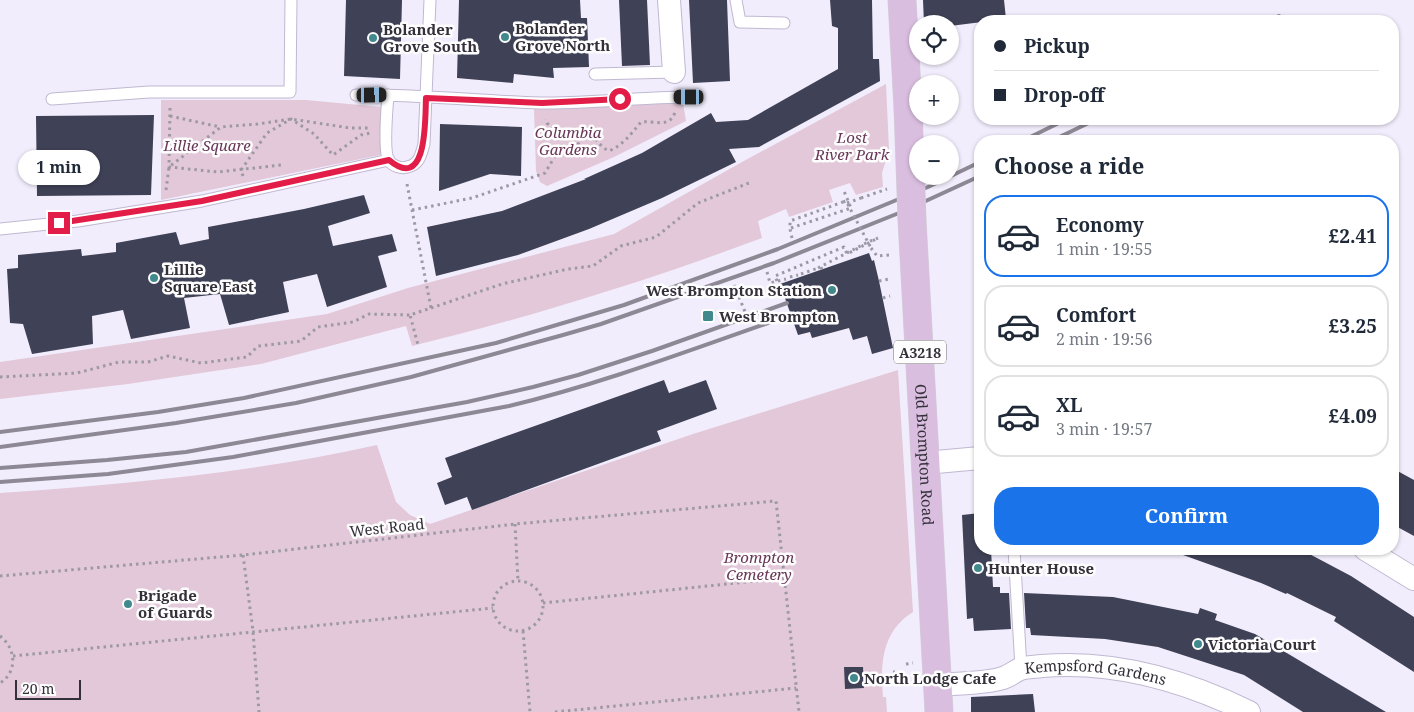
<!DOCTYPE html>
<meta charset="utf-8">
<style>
:root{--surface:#fff;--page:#f6f6f7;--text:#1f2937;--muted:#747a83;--line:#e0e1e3;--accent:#1a73e8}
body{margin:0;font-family:"Noto Serif",serif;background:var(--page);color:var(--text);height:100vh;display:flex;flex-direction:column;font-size:19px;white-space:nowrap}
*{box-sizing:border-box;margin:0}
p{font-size:16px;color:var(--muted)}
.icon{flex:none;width:28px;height:28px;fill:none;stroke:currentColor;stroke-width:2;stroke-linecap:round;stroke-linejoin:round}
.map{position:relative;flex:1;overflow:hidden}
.sheet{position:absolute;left:974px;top:135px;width:425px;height:420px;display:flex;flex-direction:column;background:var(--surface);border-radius:20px;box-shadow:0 1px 4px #0004}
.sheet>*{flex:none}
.guide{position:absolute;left:974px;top:15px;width:425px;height:110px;border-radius:20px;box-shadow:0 1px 4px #0004;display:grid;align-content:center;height:110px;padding:0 20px;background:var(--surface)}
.controls{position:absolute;left:909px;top:15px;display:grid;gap:10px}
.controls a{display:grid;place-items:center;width:50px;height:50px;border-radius:50%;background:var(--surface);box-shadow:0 1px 4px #0004;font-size:25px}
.scale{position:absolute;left:15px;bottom:12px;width:66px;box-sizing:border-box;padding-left:5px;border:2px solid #34303a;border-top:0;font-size:14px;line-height:18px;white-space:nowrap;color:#34303a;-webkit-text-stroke:4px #fdfdfd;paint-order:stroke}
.end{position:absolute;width:22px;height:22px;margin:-11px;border:6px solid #e11d48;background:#fff;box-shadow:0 0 0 2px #fff}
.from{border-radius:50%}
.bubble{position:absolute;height:35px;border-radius:18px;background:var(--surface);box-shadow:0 1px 4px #0004;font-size:16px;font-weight:700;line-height:35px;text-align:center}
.car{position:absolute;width:15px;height:30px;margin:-15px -8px;border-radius:6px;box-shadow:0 0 4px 1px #0007;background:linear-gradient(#222 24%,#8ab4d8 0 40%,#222 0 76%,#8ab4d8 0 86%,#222 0)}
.guide b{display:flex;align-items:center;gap:18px;height:48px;font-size:19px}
.guide b+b{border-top:1px solid var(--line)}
.guide i{width:12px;height:12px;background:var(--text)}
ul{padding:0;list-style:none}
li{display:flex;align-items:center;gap:15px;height:82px;margin:0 10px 8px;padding:0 10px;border:2px solid var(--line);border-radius:20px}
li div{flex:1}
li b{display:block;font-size:19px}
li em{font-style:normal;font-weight:700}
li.selected{border-color:var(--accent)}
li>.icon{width:45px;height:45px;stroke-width:1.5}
h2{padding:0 20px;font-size:22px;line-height:60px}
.action{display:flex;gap:10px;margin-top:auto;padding:10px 20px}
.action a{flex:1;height:58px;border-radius:20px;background:var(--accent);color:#fff;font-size:20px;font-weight:700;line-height:58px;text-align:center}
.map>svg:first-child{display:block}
.green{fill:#e2c8d8}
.building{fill:#3f4156}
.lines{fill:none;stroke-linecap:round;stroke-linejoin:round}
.lane-casing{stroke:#c0b8d1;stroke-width:13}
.street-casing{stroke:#c0b8d1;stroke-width:24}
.primary-casing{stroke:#d2d1d4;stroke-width:29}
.path{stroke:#9d98a5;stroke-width:3;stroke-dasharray:2.5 4;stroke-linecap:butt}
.lane{stroke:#fff;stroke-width:11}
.street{stroke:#fff;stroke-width:22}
.primary{stroke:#dabee0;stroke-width:28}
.rail{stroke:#8d8894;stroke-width:4}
.primary-bridge-casing{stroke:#d2d1d4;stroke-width:29;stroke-linecap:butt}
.path-bridge{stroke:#9d98a5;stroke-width:3;stroke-dasharray:2.5 4;stroke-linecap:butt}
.primary-bridge{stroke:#dabee0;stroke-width:28}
.route{stroke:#e11d48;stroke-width:6}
.poi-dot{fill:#41898d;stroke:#fdfdfd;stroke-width:2}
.labels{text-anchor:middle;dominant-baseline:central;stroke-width:5;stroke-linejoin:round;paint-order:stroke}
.shield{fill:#fdfdfd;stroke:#706e74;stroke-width:1}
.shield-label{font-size:14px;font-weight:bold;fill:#34303a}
.poi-label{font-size:15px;font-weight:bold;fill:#34303a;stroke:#fdfdfd;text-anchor:start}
.park-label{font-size:15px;font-style:italic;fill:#683556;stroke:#fdfdfd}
.street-label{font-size:15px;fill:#34303a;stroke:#fdfdfd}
</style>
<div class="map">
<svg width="1414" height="712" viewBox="0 0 1414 712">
<rect width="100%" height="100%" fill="#f2edfc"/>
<!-- green -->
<path class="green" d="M886,84L889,150L882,173L883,187L856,195L850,183L829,190L833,202L789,217L786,209L758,221L762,238C647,281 531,317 412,346L406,326L261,364L128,384L0,399V362L327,314L408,288L614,234L742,162Z
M161,100H306L381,107L380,155L161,200Z
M683,103L686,121L614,157L547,186L540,182L536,171L534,109Z
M898,370L913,612C882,631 880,664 883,697H886L887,712H0V493C127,484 252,473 377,445L396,502L410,515L430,524L693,434Z"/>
<!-- building -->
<path class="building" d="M346,0H402L400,79L344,76Z
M459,0H580L581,18H587L589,67L553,68L554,78L514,74L513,83L457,78Z
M619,0H647L650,65L622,66Z
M689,0H727L730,81L693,83Z
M830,0H872L873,59H879L880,81L759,147L729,149L736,162L662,198L589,229L518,255L436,276L427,227L502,211L586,179H584L642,153L711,113L716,122L748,120L838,69V28L832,26Z
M923,0H1004L1006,19L950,26V24H924Z
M154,115L151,195L37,196L36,116Z
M440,124L522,127L521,176L490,174L439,191Z
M364,195L370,213L328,226L333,246L392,234L397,251L378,256L387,287L327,307L317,274L283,282L289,312L229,325L220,294L184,298L190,328L131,339L123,310L92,316L93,344L32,354L23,324L10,323L7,269L18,268V255L81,249L82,256L116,252V243L176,232L180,245L209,239L208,227L304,209Z
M869,253L872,261L874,260L879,281L893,348L872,354L867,336L853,340L849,328L812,338L810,332L798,335L780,284Z
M664,380L669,393L706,380L717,409L657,431L661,441L472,510L467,497L445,505L437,483L452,477L445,458Z
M1392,468L1414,480V536L1392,524Z
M980,513V549H991L993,587H1000V593H1009L1011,629L974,631L973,618L967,619L962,515Z
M1173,549H1300L1351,576L1414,617V672L1334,621L1336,617L1287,593L1286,594L1261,583L1172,551Z
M1024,593L1113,597L1198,614L1200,608L1217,614L1215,620L1255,634L1386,712H1303L1244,675L1158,647L1105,639L1031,635L1030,628H1026Z
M844,667H863L864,688L845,689Z
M1033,694L1035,712H971V697Z"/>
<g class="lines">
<defs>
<path id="lane" d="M736,0L740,22L784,23
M595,74L674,72
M356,95C417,94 479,101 540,103C589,104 639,97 689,97
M388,95C387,108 383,152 389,161C393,166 401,169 407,167C419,165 421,155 424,144L430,0
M52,99L149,92H290L291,0
M0,229L78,221L202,201L389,160
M1014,549L1021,668"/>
<g id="street">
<path d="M669,0L674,72"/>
<path d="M925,463L980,458"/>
<path d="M1365,549L1414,579"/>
<path id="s1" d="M938,685C958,683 984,684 1003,678C1009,676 1014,672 1020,669C1026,667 1035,667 1042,666C1114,660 1186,681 1249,712"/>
</g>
<g id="primary">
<path d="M902,0L908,108"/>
<path id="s2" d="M912,220L939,712"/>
</g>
</defs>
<!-- lane casing -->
<use href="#lane" class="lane-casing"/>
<!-- street casing -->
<use href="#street" class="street-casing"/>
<!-- primary casing -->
<use href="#primary" class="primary-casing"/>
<!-- path -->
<path class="path" d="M170,108L169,167L218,172L281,165
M170,116L220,127
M561,146L575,149L585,133C596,135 599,147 609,151C623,145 631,134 641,122C654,120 670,129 675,112
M243,176L241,170L267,133L291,119L314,134L333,155L361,135L371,133
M407,184L431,308L410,315L418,345
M166,190L169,167L221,127L258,124L291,119L350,128H370
M861,198L887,189
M412,210L472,198L545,173L561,146L558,135L547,123L546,119
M791,228L851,208L844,191
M792,238L790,229V221L843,202
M871,248L877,256L890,255
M821,267L822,270
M767,272L770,283L786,279
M801,274L818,268
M790,277L798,275
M777,281L775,276L844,247L847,254L878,238
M879,281L889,279
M734,285L746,314
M883,298L890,296
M431,308L502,284L568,269L593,266L621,246L656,237L698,203L749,183
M0,377L77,373L119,362H148L168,356L201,363L247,357L258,346L301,341L318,327L353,322L369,314L410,315
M515,524L518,581
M243,555L253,631L259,712
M0,576L243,555L515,524L776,501L799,712
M493 606a25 25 0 1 1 50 0a25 25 0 1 1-50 0Z
M543,603L785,578
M523,631L530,712
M0,636C16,648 18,672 0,683
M13,656L493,608
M906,664L913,663
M893,672H895
M555,712L796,688"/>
<!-- lane -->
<use href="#lane" class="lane"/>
<!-- street -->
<use href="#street" class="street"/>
<!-- primary -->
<use href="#primary" class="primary"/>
<!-- rail -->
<path class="rail" d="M1269,21L1279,16
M1022,141L1067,119
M1051,141L1097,119
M0,432L158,412L244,398L496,343L624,305L778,249L928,187L980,162
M0,447L176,423L296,403L411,377L563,335L601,324L774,263L904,211L980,176
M0,468L107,460L186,452L467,402L533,387L578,375L652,351L787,303
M0,482L108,474L233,457L509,406C605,383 698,347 791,315"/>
<defs>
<path id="primary-bridge" d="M908,108L912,220"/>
</defs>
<!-- primary-bridge casing -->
<use href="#primary-bridge" class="primary-bridge-casing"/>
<!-- path-bridge -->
<path class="path-bridge" d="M843,202L846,201L871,248
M847,203L861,198
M818,268L868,242L878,238"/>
<!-- primary-bridge -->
<use href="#primary-bridge" class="primary-bridge"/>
</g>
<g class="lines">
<!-- route -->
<path class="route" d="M59,223L202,201L389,160C428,193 425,118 426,98L542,103L620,99"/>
</g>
<!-- markers -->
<g class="poi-dot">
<circle cx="505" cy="37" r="5"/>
<circle cx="373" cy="38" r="5"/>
<circle cx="154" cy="278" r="5"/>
<circle cx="832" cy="290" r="5"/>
<rect x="702" y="310" width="12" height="12" rx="2.5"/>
<circle cx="978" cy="568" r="5"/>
<circle cx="128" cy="604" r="5"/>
<circle cx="1198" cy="644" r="5"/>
<circle cx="854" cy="678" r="5"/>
</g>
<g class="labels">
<!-- shield labels -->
<rect class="shield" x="894" y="340.5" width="52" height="23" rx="4"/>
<g class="shield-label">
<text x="920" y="352">A3218</text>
</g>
<!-- poi labels -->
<g class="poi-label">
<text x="515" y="28">Bolander<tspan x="515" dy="17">Grove North</tspan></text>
<text x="383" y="29">Bolander<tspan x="383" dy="17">Grove South</tspan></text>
<text x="164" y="269">Lillie<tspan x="164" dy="17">Square East</tspan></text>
<text x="822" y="290" text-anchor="end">West Brompton Station</text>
<text x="719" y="316">West Brompton</text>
<text x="988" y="568">Hunter House</text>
<text x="138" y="595">Brigade<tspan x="138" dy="17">of Guards</tspan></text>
<text x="1208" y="644">Victoria Court</text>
<text x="864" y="678">North Lodge Cafe</text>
</g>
<!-- park labels -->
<g class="park-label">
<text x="568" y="132">Columbia<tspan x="568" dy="17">Gardens</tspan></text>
<text x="852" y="137">Lost<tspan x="852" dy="17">River Park</tspan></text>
<text x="207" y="145">Lillie Square</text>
<text x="759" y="557">Brompton<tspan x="759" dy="17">Cemetery</tspan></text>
</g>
<!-- street labels -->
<g class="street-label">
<text stroke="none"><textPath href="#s2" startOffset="235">Old Brompton Road</textPath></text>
<text transform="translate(387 527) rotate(-6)">West Road</text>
<text stroke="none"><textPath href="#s1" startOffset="161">Kempsford Gardens</textPath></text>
</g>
</g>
</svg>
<div class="controls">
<a><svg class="icon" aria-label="locate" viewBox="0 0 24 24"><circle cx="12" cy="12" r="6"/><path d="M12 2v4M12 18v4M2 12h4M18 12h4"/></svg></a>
<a>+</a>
<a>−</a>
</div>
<div class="scale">20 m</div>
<i class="end from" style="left:620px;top:99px"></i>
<i class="end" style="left:59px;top:223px"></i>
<div class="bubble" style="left:18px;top:150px;width:82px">1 min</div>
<i class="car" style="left:372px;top:95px;rotate:89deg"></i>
<i class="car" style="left:689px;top:97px;rotate:270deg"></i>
<div class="guide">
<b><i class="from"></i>Pickup</b>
<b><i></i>Drop-off</b>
</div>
<section class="sheet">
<h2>Choose a ride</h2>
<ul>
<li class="selected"><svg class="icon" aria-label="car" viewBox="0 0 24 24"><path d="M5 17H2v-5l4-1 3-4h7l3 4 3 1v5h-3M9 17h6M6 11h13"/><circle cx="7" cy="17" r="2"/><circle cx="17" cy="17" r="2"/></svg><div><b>Economy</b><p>1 min · 19:55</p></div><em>£2.41</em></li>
<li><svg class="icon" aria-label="car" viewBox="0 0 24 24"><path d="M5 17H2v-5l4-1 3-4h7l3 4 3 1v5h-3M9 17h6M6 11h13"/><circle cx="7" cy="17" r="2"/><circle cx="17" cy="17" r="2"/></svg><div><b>Comfort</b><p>2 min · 19:56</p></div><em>£3.25</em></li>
<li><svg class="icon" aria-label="car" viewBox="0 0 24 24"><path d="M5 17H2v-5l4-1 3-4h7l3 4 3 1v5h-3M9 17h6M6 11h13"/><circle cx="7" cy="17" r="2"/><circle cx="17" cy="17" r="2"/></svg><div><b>XL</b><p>3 min · 19:57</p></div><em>£4.09</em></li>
</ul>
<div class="action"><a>Confirm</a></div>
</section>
</div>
